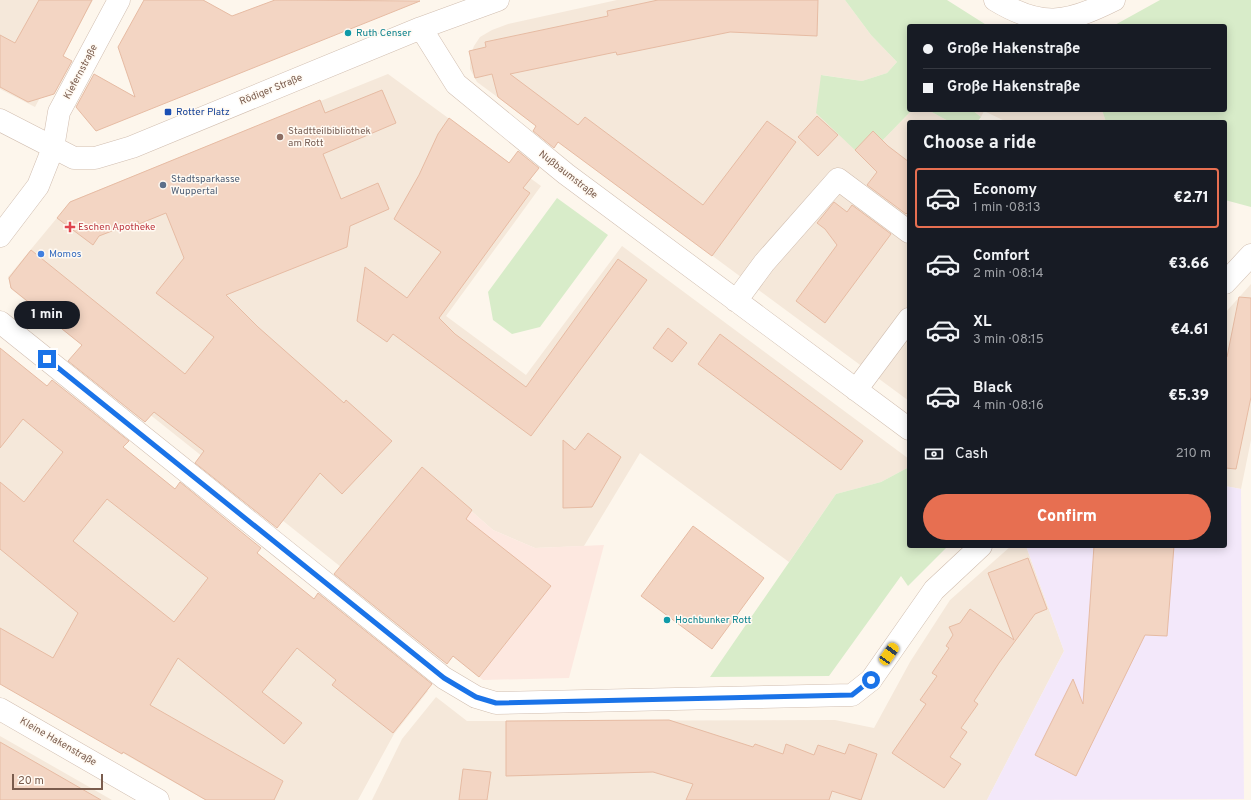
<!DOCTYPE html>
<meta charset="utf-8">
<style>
:root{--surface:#171b24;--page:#242831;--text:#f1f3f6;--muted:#9ea1a6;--line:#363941;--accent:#e76f51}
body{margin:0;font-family:Overpass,sans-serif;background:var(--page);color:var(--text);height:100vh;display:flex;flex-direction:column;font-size:15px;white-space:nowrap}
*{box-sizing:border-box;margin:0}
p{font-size:13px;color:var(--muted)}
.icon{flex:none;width:22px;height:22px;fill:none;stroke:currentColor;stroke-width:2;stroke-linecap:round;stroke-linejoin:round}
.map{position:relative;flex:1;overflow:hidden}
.drawer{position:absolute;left:907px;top:120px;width:320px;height:428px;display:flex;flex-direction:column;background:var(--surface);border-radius:4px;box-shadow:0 2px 10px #0003}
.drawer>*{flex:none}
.hud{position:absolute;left:907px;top:24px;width:320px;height:88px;border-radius:4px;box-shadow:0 2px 10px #0003;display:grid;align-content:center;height:88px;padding:0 16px;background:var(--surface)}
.scale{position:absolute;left:12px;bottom:10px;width:91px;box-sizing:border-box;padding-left:4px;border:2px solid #7a5c4d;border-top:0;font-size:11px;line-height:14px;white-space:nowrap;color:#7a5c4d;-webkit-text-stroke:3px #fffaf3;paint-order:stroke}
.end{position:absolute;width:18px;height:18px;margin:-9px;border:5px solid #1a73e8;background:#fff;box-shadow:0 0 0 2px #fff}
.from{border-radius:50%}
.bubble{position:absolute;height:28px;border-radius:14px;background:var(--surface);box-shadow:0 2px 10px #0003;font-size:13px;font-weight:800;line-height:28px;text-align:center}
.car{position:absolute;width:12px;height:24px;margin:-12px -6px;border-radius:5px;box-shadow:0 0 3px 1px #0007;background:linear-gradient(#f5c518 24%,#345 0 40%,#f5c518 0 76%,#345 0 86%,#f5c518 0)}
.hud b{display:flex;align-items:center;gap:14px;height:38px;font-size:15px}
.hud b+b{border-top:1px solid var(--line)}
.hud i{width:10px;height:10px;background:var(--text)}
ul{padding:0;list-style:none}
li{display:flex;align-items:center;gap:12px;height:60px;margin:0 8px 6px;padding:0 8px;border:2px solid transparent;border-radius:4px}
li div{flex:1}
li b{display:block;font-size:15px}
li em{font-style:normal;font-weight:800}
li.current{border-color:var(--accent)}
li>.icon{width:36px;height:36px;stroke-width:1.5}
h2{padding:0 16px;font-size:18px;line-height:48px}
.pay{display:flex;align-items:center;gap:10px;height:44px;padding:0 16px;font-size:15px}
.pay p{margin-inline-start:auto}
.cta{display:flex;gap:8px;margin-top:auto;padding:8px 16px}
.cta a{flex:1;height:46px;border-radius:24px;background:var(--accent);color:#fff;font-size:16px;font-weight:800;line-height:46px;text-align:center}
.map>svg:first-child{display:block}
.residential{fill:#f5e8da}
.commercial{fill:#fde8e0}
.education{fill:#f3e8fa}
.green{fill:#d8ecc9}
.building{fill:#f3d5c3;stroke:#e6bba3;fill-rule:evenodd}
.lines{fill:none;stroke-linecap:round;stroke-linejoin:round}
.minor-casing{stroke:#d1beb0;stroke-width:23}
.minor{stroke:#fff;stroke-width:22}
.route{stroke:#1a73e8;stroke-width:5}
.culture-dot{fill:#0f9aa8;stroke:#fffaf3;stroke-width:1.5}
.transit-dot{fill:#1a4fb4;stroke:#fffaf3;stroke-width:1.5}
.education-dot{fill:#8d6e63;stroke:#fffaf3;stroke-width:1.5}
.service-dot{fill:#5c6f8a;stroke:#fffaf3;stroke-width:1.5}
.health-dot{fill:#e0444e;stroke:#fffaf3;stroke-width:1.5}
.shop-dot{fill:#3f7fe0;stroke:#fffaf3;stroke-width:1.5}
.labels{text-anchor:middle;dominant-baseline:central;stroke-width:3;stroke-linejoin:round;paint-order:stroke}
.culture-label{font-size:10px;fill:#0d838f;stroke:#fffaf3;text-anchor:start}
.street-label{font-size:10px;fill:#7a5c4d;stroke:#fffaf3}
.transit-label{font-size:10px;fill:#164399;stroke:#fffaf3;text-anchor:start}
.education-label{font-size:10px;fill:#785e54;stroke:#fffaf3;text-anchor:start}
.service-label{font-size:10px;fill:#4e5e75;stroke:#fffaf3;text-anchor:start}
.health-label{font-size:10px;fill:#be3a42;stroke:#fffaf3;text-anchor:start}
.shop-label{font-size:10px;fill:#366cbe;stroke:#fffaf3;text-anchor:start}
</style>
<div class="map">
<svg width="1251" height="800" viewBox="0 0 1251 800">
<rect width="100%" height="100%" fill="#fdf6ec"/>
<!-- residential -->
<path class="residential" d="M0,0H93L35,107L0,89Z
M617,0H845L871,35L897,62L887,73L862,81L822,75L882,141L912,110H928L950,122H909V401L477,82L470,69V57L474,46L480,37L492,30L508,24Z
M388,74L541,186L446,316L526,375L622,246L909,459V467L881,482L836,494L789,562L640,453L584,546L535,548L493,530L422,468L341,567L74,354L82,345L11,289L8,277L71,201Z
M972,110H1102L1106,122H1007L984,111L981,117Z
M1251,284V440L1241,489L1225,486V313Z
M0,349L428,691L394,734L358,800H205L0,683Z
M1011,546H1026L1064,651L987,800H372L402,739L436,697L467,721L835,720L874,728L910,662L950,600Z
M0,736L112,800H0Z"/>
<!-- commercial -->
<path class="commercial" d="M422,468L493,530L535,548L604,545L569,678L483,680L341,567Z"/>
<!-- education -->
<path class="education" d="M1225,486L1241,489L1244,799L987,800L1064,651L1026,546H1225Z"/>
<!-- green -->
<path class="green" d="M845,0H947L988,26H909V110H912L882,141L873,132L856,151L816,113L821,75L862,81L887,73L897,62L871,35Z
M1160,0H1251V207L1225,200V122H1106L1102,110H1225V26H1113Z
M928,110H972L981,117L977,122H950Z
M557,198L608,235L540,327L512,334L493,320L488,292Z
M909,467V546H948L908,586L901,576L829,676L710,677L836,494L881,482Z"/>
<!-- building -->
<path class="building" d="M39,0H92L63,56L72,61L54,94L28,102L0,87V35L15,43Z
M144,0H203L232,16L275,0L420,1L96,131L76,107L94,74L135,97L118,47Z
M658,0H818L817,36L730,32L617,55L616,52L510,74L578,125L585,117L703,205L767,121L796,142L712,256L558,142L554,148L533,131L536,126L498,97L492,74L475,78L469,51L486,47L485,42L608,16L607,11Z
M382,90L396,123L323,154L341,199L378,183L389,209L350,226L347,247L226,295L258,327L344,403L346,400L392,441L342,494L320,473L277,528L195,463L204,451L154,412L145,422L68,361L82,345L11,288L9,278L31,250L185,374L214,337L156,293L184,258L166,213L139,224L138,221L99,236L93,245L57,218L70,202L320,100L325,113Z
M817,116L838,135L818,156L798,137Z
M449,118L508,162L509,163L518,151L539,168L523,188L530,193L439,318L455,334L526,387L618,259L647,280L531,436L393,334L387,342L357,321L365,267L407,298L441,252L394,219L419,175L438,134Z
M873,131L888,146L909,162V211L906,214L867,185L877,172L855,150Z
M834,202L847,212L852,205L891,234L825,323L796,301L837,245L825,229L817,223Z
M1239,297L1251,298V397L1236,469L1225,468V357H1227Z
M668,328L687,343L672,362L653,348Z
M720,334L863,441L841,470L698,364Z
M0,348L47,386L52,380L129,441L123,447L175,489L180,482L261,548L257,553L314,599L318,593L432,684L393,733L332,685L336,680L297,648L262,692L302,723L284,744L178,658L150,705L283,781L274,800H206L123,752L122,754L0,684V628L53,658L78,613L0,549V482L24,502L63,452L23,419L0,448ZM107,499L208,578L174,622L73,541Z
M588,433L621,457L592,507L563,508V440L575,450Z
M422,467L472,510L466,519L551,586L479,677L453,656L447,664L334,574Z
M693,526L764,578L712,649L641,596Z
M1094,546H1174L1167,636L1145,635L1076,776L1035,755L1073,679L1083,704Z
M1028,558L1047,609L1035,614L999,663L974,701L978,704L961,728L967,732L950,757L961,764L944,788L892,753L926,704L920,700L937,676L932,673L949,648L946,646L953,635L949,627L960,623L970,609L1014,640L988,573Z
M669,720L753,747L755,744L783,754L786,744L814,755L818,745L845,754L849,744L877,754L861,800L832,791L829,800H686L693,784L653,772L506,776V721Z
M0,742L101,800H0Z
M463,769L491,772L487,800H459Z"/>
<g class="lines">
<defs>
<path id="minor" d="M995,0C1041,28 1066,24 1114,0
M421,28L456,84L566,174L909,429
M0,120L74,158H95L132,147L421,28L498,0
M0,236L38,186L53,148L59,112L119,0
M1225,283L1251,255
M736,301L764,263L838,179L909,232
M0,322L444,678L476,697L496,703L852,695L871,680L934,590L981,546
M856,390L909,319
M0,709L158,800"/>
</defs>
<!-- minor casing -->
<use href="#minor" class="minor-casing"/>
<!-- minor -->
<use href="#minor" class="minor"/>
</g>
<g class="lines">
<!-- route -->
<path class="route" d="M47,359L444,678L476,697L496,703L852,695L871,680"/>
</g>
<!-- markers -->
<g class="culture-dot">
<circle cx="348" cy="33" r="4"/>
<circle cx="667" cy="620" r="4"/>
</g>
<rect class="transit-dot" x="164" y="108" width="8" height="8" rx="2"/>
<circle class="education-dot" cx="280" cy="137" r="4"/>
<circle class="service-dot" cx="163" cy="185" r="4"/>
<path class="health-dot" d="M68 221h4v4h4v4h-4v4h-4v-4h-4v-4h4z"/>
<circle class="shop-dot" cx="41" cy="254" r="4"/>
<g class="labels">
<!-- culture labels -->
<g class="culture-label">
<text x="356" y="33">Ruth Censer</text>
<text x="675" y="620">Hochbunker Rott</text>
</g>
<!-- street labels -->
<g class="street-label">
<text transform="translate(81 72) rotate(-62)">Kiefernstraße</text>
<text transform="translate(271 90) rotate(-22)">Rödiger Straße</text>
<text transform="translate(568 175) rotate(38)">Nußbaumstraße</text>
<text transform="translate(58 742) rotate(30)">Kleine Hakenstraße</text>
</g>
<!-- transit labels -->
<g class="transit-label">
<text x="176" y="112">Rotter Platz</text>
</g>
<!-- education labels -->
<g class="education-label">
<text x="288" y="131">Stadtteilbibliothek<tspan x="288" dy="12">am Rott</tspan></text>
</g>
<!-- service labels -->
<g class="service-label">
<text x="171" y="179">Stadtsparkasse<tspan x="171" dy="12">Wuppertal</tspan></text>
</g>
<!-- health labels -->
<g class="health-label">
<text x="78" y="227">Eschen Apotheke</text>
</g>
<!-- shop labels -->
<g class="shop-label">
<text x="49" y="254">Momos</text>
</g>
</g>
</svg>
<div class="scale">20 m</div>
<i class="end from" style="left:871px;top:680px"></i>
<i class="end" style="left:47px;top:359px"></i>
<div class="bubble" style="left:14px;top:301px;width:66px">1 min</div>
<i class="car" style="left:889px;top:654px;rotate:35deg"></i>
<div class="hud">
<b><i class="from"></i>Große Hakenstraße</b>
<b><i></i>Große Hakenstraße</b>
</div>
<section class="drawer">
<h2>Choose a ride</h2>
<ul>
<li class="current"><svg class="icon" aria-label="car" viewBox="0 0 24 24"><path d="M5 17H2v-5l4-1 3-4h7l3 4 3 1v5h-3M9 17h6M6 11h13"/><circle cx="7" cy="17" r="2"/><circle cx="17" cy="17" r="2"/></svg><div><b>Economy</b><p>1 min · 08:13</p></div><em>€2.71</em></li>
<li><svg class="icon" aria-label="car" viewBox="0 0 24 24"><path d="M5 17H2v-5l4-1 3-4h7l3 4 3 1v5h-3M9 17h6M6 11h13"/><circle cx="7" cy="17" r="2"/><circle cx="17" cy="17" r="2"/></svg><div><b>Comfort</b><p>2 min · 08:14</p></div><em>€3.66</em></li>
<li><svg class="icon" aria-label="car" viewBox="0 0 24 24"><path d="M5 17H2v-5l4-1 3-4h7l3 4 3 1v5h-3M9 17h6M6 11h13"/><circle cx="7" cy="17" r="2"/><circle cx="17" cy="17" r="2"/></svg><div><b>XL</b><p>3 min · 08:15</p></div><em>€4.61</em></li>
<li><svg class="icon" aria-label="car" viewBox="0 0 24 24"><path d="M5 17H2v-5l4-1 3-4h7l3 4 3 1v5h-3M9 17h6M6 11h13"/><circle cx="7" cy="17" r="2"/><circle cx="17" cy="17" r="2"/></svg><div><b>Black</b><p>4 min · 08:16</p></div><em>€5.39</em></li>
</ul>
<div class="pay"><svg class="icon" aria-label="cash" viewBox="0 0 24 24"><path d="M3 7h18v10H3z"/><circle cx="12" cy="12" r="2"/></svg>Cash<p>210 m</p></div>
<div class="cta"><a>Confirm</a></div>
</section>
</div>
